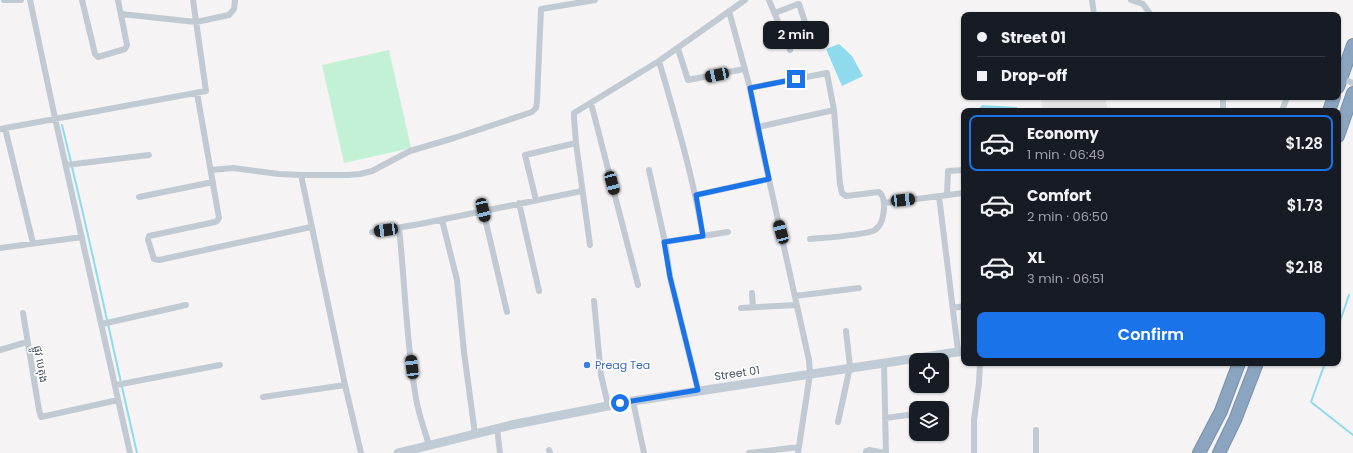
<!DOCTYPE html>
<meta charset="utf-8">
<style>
:root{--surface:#171b24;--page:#242831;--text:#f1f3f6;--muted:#9ea1a6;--line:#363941;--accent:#1a73e8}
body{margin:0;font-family:Poppins,"Noto Sans Khmer",sans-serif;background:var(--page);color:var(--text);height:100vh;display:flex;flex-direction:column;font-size:15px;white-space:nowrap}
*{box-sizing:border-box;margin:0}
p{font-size:13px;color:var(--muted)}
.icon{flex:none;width:22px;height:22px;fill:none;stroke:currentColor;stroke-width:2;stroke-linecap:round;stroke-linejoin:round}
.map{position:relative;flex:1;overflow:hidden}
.side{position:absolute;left:961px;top:108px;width:380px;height:258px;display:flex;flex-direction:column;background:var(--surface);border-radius:8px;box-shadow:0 1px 3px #0004}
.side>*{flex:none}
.guide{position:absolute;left:961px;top:12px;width:380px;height:88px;border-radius:8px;box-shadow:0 1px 3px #0004;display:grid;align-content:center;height:88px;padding:0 16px;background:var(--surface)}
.controls{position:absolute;left:909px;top:353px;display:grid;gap:8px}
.controls a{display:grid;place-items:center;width:40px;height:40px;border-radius:8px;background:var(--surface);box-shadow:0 1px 3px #0004;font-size:20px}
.end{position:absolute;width:18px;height:18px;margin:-9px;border:5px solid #1a73e8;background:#fff;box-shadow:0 0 0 2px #fff}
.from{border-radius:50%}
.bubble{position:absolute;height:28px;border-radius:8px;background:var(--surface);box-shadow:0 1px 3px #0004;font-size:13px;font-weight:600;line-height:28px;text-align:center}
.car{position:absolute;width:12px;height:24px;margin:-12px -6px;border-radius:5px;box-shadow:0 0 3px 1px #0007;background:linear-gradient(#222 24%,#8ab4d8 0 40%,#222 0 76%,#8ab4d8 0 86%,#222 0)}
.guide b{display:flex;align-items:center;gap:14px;height:38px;font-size:15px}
.guide b+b{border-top:1px solid var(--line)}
.guide i{width:10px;height:10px;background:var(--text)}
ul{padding:7px 0 0;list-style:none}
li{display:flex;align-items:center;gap:12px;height:56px;margin:0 8px 6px;padding:0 8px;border:2px solid transparent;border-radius:8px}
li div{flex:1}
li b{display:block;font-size:15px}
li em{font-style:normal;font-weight:600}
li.selected{border-color:var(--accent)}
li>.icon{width:36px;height:36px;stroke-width:1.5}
.cta{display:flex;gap:8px;margin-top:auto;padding:8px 16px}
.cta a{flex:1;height:46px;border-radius:8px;background:var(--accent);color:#fff;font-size:16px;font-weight:600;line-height:46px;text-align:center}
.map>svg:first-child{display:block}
.education{fill:#e6e4e5}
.green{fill:#c3f1d5}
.water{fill:#90daee}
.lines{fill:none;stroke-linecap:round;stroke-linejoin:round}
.stream{stroke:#90daee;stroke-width:2}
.highway-casing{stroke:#7690ad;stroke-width:14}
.street{stroke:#c1cad2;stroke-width:6}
.secondary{stroke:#c1cbd6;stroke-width:9}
.highway{stroke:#8ba5c1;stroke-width:12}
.route{stroke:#1a73e8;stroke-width:5}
.shop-dot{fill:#3f7fe0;stroke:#fff;stroke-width:1.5}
.labels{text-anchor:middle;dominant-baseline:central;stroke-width:3;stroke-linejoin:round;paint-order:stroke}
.street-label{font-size:11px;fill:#4a5661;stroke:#fff}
.shop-label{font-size:11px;fill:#366cbe;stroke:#fff;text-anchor:start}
</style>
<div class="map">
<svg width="1353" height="453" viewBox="0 0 1353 453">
<rect width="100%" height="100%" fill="#f5f3f3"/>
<!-- education -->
<path class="education" d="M1041,97H1105L1108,111H1042Z"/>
<!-- green -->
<path class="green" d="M389,50L411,148L344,163L322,65Z"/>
<!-- water -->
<path class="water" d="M839,44L852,56L863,76L842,86L826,49Z
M982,105L1017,107L1018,111H977Z"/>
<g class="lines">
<!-- stream -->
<path class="stream" d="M62,125L71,162
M72,167C95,262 115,358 137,453
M1338,327L1349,295
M1325,363L1311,402L1353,435"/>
<defs>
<path id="highway" d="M1338,87L1353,45
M1329,111L1334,97
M1338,136L1353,93
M1199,453L1221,411L1239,363
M1219,453L1235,420L1257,363"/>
</defs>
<!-- highway casing -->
<use href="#highway" class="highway-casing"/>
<!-- street -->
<path class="street" d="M4,0H21
M30,0L55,118L130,453
M82,0L95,54L98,57L125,49L127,45L118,0
M769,0L790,50
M1092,0L1094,15
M1131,0L1143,4L1151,15
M729,11L750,88L760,139L809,360L810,374L798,453
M775,13L798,4H799L811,40
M121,14L196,22L229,15L234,9L235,0
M678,49L688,80L744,69
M659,61C676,120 693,176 703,236
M1340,78L1353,83
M750,88L827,73L834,110L840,184L842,193L846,196L879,192C884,196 884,202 884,209C883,217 882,225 875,230C867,235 822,238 810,239
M197,93L219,218L217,221L215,222L149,236L148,240L154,259L159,260L311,227
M1223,97V111
M591,103L638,285
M1282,111L1287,97
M758,127L834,110
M5,128L33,243
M0,129L206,91L193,0
M66,165L149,155
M211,170L233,168L279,174L301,175H348L360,174L372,171L410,151L454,138L532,112L536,108L537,101L541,9L595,0
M649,170L665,242L670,277L698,390
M301,175L345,385L361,453
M696,195L769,179
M947,195L948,171L964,170
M939,196L958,351
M139,197L213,182
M536,200L525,155L576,143
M519,203L539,291
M884,203L964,193
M483,210L507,312
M442,220L457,280L464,352L475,434
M399,228C405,283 406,338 415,392C417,410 424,428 429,445
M372,232L420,224L582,191
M665,242L728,232
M590,245L576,143L574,118V113L659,61L745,0
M0,248L82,237
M752,293L753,307
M795,296L859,288
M594,301L601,375L608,405
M741,308L796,305
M953,308L964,306
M23,313L39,410L41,417L118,400
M102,324L186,305
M0,350L27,342
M884,363L886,453
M116,385L220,365
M263,397L345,385
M633,401L644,453
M885,418L916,414
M838,422L850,367L846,331
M497,429L500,453
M1036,430V453
M549,450L550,453
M749,453L799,447
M866,453V451L869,450L886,453
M974,453V420L979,383L980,363"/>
<!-- secondary -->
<path class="secondary" d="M398,453L511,425L633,401L964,351"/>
<!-- highway -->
<use href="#highway" class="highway"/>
</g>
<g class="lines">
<!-- route -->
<path class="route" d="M620,403L698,390L670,277L664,242L703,236L696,195L769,179L750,88L796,79"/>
</g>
<!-- markers -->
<circle class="shop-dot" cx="587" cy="365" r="4"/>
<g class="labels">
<!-- street labels -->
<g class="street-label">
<text transform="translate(41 364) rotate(80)">ផ្លូវ បេតុង</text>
<text transform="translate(737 373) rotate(-8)">Street 01</text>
</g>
<!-- shop labels -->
<g class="shop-label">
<text x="595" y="365">Preag Tea</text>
</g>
</g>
</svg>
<div class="controls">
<a><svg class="icon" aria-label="locate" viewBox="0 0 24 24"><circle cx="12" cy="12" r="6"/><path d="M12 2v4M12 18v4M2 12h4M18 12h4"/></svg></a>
<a><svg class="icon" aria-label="layers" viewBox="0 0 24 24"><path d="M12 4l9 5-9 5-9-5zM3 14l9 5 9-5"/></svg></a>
</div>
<i class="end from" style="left:620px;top:403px"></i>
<i class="end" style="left:796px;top:79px"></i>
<div class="bubble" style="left:763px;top:21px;width:66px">2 min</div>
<i class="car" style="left:717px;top:75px;rotate:258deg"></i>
<i class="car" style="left:612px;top:183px;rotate:165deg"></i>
<i class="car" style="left:903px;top:200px;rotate:84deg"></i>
<i class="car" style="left:483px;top:210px;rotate:167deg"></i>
<i class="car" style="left:386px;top:230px;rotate:262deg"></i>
<i class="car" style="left:781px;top:232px;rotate:345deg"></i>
<i class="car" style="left:412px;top:367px;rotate:353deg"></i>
<div class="guide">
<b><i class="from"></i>Street 01</b>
<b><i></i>Drop-off</b>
</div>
<section class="side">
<ul>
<li class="selected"><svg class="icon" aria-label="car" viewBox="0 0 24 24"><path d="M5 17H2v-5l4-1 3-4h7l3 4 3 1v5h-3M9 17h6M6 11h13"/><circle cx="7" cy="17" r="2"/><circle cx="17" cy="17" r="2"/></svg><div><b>Economy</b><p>1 min · 06:49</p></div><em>$1.28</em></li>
<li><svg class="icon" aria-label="car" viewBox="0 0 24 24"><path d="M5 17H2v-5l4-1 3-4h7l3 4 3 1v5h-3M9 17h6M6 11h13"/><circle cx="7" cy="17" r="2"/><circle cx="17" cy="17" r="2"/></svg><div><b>Comfort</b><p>2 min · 06:50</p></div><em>$1.73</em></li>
<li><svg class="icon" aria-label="car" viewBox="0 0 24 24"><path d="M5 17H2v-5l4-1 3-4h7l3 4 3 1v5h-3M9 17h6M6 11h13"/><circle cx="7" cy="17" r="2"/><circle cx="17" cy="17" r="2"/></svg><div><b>XL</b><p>3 min · 06:51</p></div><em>$2.18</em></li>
</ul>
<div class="cta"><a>Confirm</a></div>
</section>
</div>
